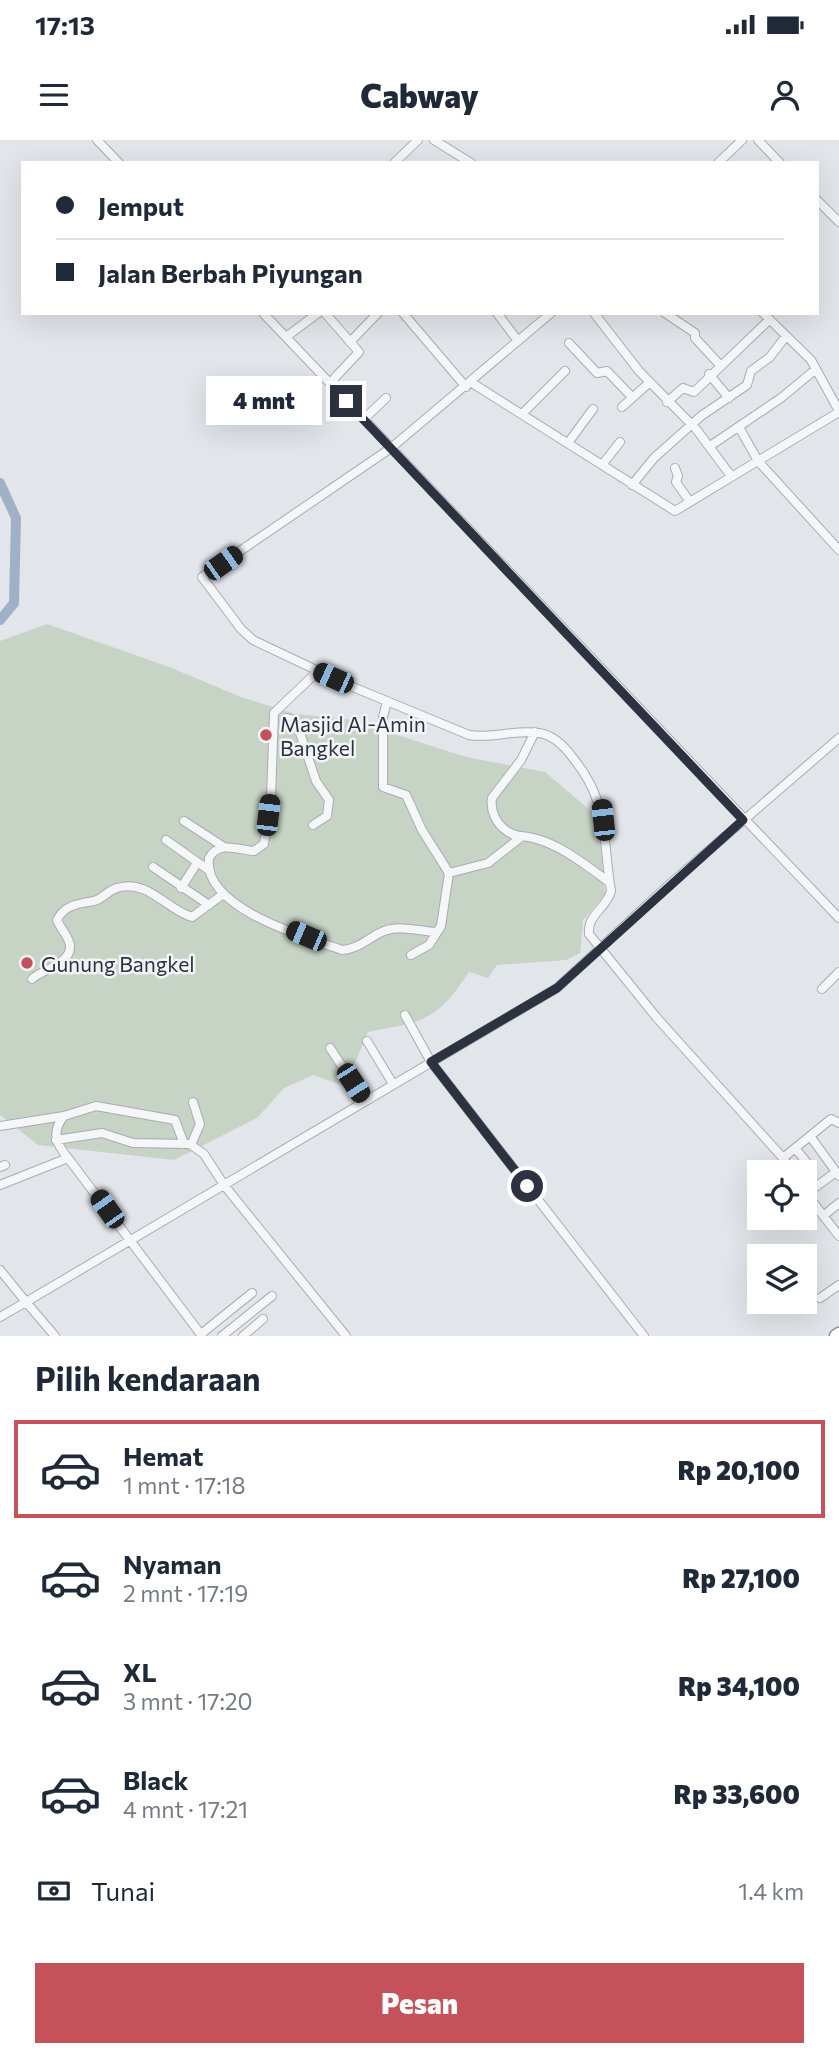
<!DOCTYPE html>
<html lang="id">
<meta charset="utf-8">
<style>
:root{--surface:#fff;--page:#f2f2f3;--text:#1f2937;--muted:#747a83;--line:#e0e1e3;--accent:#c5515b}
body{margin:0;font-family:Commissioner,sans-serif;background:var(--page);color:var(--text);height:100vh;display:flex;flex-direction:column;font-size:26px;white-space:nowrap}
*{box-sizing:border-box;margin:0}
p{font-size:23px;color:var(--muted)}
.icon{flex:none;width:38px;height:38px;fill:none;stroke:currentColor;stroke-width:2;stroke-linecap:round;stroke-linejoin:round}
.map{position:relative;height:1196px;overflow:hidden}
.side{display:flex;flex-direction:column;background:var(--surface);flex:1}
.side>*{flex:none}
.hud{position:absolute;left:21px;top:21px;width:798px;height:154px;border-radius:0px;box-shadow:0 7px 28px #0002;display:grid;align-content:center;height:154px;padding:0 35px;background:var(--surface)}
.fabs{position:absolute;left:747px;top:1020px;display:grid;gap:14px}
.fabs a{display:grid;place-items:center;width:70px;height:70px;border-radius:0px;background:var(--surface);box-shadow:0 7px 28px #0002;font-size:35px}
.end{position:absolute;width:32px;height:32px;margin:-16px;border:9px solid #2c3240;background:#fff;box-shadow:0 0 0 4px #fff}
.from{border-radius:50%}
.bubble{position:absolute;height:49px;border-radius:0px;background:var(--surface);box-shadow:0 7px 28px #0002;font-size:23px;font-weight:800;line-height:49px;text-align:center}
.car{position:absolute;width:21px;height:42px;margin:-21px -10px;border-radius:9px;box-shadow:0 0 5px 2px #0007;background:linear-gradient(#222 24%,#8ab4d8 0 40%,#222 0 76%,#8ab4d8 0 86%,#222 0)}
.hud b{display:flex;align-items:center;gap:24px;height:66px;font-size:26px}
.hud b+b{border-top:2px solid var(--line)}
.hud i{width:18px;height:18px;background:var(--text)}
ul{padding:0;list-style:none}
li{display:flex;align-items:center;gap:21px;height:98px;margin:0 14px 10px;padding:0 21px;border:4px solid transparent;border-radius:0px}
li div{flex:1}
li b{display:block;font-size:26px}
li em{font-style:normal;font-weight:800}
li.on{border-color:var(--accent)}
li>.icon{width:63px;height:63px;stroke-width:1.5}
h2{padding:0 35px;font-size:32px;line-height:84px}
.pay{display:flex;align-items:center;gap:18px;height:77px;padding:0 35px;font-size:26px}
.pay p{margin-inline-start:auto}
.action{display:flex;gap:14px;margin-top:auto;padding:14px 35px}
.action a{flex:1;height:80px;border-radius:0px;background:var(--accent);color:#fff;font-size:28px;font-weight:800;line-height:80px;text-align:center}
.status{display:flex;justify-content:space-between;align-items:center;height:49px;padding:0 35px;background:var(--surface);direction:ltr}
.status svg{height:19px;fill:currentColor}
header{display:flex;justify-content:space-between;align-items:center;height:91px;padding:0 35px;background:var(--surface);font-size:32px;font-weight:800}
.map>svg:first-child{display:block}
.green{fill:#c7d3c4}
.lines{fill:none;stroke-linecap:round;stroke-linejoin:round}
.river{stroke:#a0b0c7;stroke-width:10}
.minor-casing{stroke:#a8acb4;stroke-width:10}
.highway-casing{stroke:#8b919f;stroke-width:15}
.minor{stroke:#f5f6f8;stroke-width:8}
.highway{stroke:#fff;stroke-width:12}
.route{stroke:#2c3240;stroke-width:9}
.poi-dot{fill:#c5515b;stroke:#f2f4f7;stroke-width:2.5}
.labels{text-anchor:middle;dominant-baseline:central;stroke-width:5;stroke-linejoin:round;paint-order:stroke}
.poi-label{font-size:21px;fill:#2c3240;stroke:#f2f4f7;text-anchor:start}
</style>
<div class="status"><b>17:13</b><svg viewBox="0 0 49 12"><path d="M0 12V9h3v3zM5 12V6h3v6zM10 12V3h3v9zM15 12V0h3v12zM26 1h20v11H26zM47 4h2v5h-2z"/></svg></div>
<header><svg class="icon" aria-label="menu" viewBox="0 0 24 24"><path d="M4 6h16M4 12h16M4 18h16"/></svg>Cabway<svg class="icon" aria-label="person" viewBox="0 0 24 24"><circle cx="12" cy="8" r="4"/><path d="M4 21q1-7 8-7t8 7"/></svg></header>
<div class="map">
<svg width="839" height="1196" viewBox="0 0 839 1196">
<rect width="100%" height="100%" fill="#e2e5ea"/>
<!-- green -->
<path class="green" d="M47,484L169,527L241,557L295,574L347,579L466,617L545,632L598,677L605,754L583,780L580,813L566,820L497,825L488,838L469,832C436,882 424,881 368,892L345,946L313,935L284,948L257,978L174,1020L38,1005L0,975V501Z"/>
<g class="lines">
<!-- river -->
<path class="river" d="M0,343L16,378L14,463L0,480"/>
<defs>
<path id="minor" d="M97,0L119,23
M434,0L471,23
M758,0L780,23
M394,23L418,0
M718,23L742,0
M817,60L839,82
M263,173L839,778
M325,173L359,212L330,243
M403,173L466,247
M497,173L518,201
M551,173L391,308L202,437L241,489L253,500L348,545L469,595C493,599 516,589 539,593C554,595 565,607 573,618C610,663 602,698 611,751C607,768 587,774 589,794L657,878L783,1018L792,1032
M594,173L639,231L696,289L731,336
M665,173L695,193V198L720,225
M763,173L811,220L839,271
M286,197L318,173
M350,202L378,173
M569,203L597,233L607,231L632,257
M709,234L729,258
M472,243L675,371L839,272
M667,262L683,248L694,252L769,180
M622,267L650,242
M522,274L565,231
M364,279L386,258
M739,287L758,321L839,410
M568,303L593,269
M710,306L781,258L816,229
M602,325L620,302
M675,328L678,336L676,342L690,362
M632,345L654,318L701,276L747,245L751,231L770,217L786,196
M318,531L274,573L271,657L264,704L254,711C238,710 219,700 209,718C202,768 305,797 342,810C359,809 369,797 384,791C401,785 419,791 436,792
M387,561L383,577V647L406,655L422,690L449,733
M287,578L296,581L316,641L329,660L327,676L313,685
M535,592L521,620L492,658C490,670 496,684 507,691C516,698 523,695 533,698C560,704 587,726 609,742
M184,681L224,707
M166,700L210,731
M153,727L209,765
M181,748L197,723
M411,815L429,805L441,786L449,733L488,723L520,698
M32,839C41,830 71,824 70,806C70,798 60,788 57,780C65,764 79,764 94,761C103,759 108,750 117,748C149,739 165,769 192,777L222,755
M822,849L839,832
M405,875L431,922L644,1196
M367,901L393,944
M330,908L365,961
M193,962L200,984L191,1005L204,1014L224,1045L346,1196
M0,986L64,976L96,966L175,980L184,1004
M810,996L839,1036
M56,1000L102,993L133,1003L188,1004
M795,1008L812,1029
M68,1018L202,1196
M783,1018L831,979L839,983
M0,1027L5,1025
M0,1045L68,1018C56,1004 51,992 64,976
M805,1052L839,1096
M806,1054L836,1032
M823,1076L839,1063
M0,1130L26,1162L0,1177
M820,1158L839,1145
M201,1194L252,1153
M55,1196L26,1162L557,848L671,743L839,598
M222,1196L272,1156
M243,1196L263,1179"/>
<path id="highway" d="M836,1196L839,1194"/>
</defs>
<!-- minor casing -->
<use href="#minor" class="minor-casing"/>
<!-- highway casing -->
<use href="#highway" class="highway-casing"/>
<!-- minor -->
<use href="#minor" class="minor"/>
<!-- highway -->
<use href="#highway" class="highway"/>
</g>
<g class="lines">
<!-- route -->
<path class="route" d="M346,261L743,680L557,848L431,922L527,1046"/>
</g>
<!-- markers -->
<g class="poi-dot">
<circle cx="266" cy="595" r="7"/>
<circle cx="27" cy="823" r="7"/>
</g>
<g class="labels">
<!-- poi labels -->
<g class="poi-label">
<text x="280" y="583">Masjid Al-Amin<tspan x="280" dy="24">Bangkel</tspan></text>
<text x="41" y="823">Gunung Bangkel</text>
</g>
</g>
</svg>
<div class="fabs">
<a><svg class="icon" aria-label="locate" viewBox="0 0 24 24"><circle cx="12" cy="12" r="6"/><path d="M12 2v4M12 18v4M2 12h4M18 12h4"/></svg></a>
<a><svg class="icon" aria-label="layers" viewBox="0 0 24 24"><path d="M12 4l9 5-9 5-9-5zM3 14l9 5 9-5"/></svg></a>
</div>
<i class="end from" style="left:527px;top:1046px"></i>
<i class="end" style="left:346px;top:261px"></i>
<div class="bubble" style="left:206px;top:236px;width:116px">4 mnt</div>
<i class="car" style="left:223px;top:423px;rotate:55deg"></i>
<i class="car" style="left:333px;top:538px;rotate:294deg"></i>
<i class="car" style="left:268px;top:675px;rotate:7deg"></i>
<i class="car" style="left:603px;top:680px;rotate:354deg"></i>
<i class="car" style="left:306px;top:796px;rotate:293deg"></i>
<i class="car" style="left:353px;top:943px;rotate:147deg"></i>
<i class="car" style="left:107px;top:1069px;rotate:325deg"></i>
<div class="hud">
<b><i class="from"></i>Jemput</b>
<b><i></i>Jalan Berbah Piyungan</b>
</div>
</div>
<section class="side">
<h2>Pilih kendaraan</h2>
<ul>
<li class="on"><svg class="icon" aria-label="car" viewBox="0 0 24 24"><path d="M5 17H2v-5l4-1 3-4h7l3 4 3 1v5h-3M9 17h6M6 11h13"/><circle cx="7" cy="17" r="2"/><circle cx="17" cy="17" r="2"/></svg><div><b>Hemat</b><p>1 mnt · 17:18</p></div><em>Rp 20,100</em></li>
<li><svg class="icon" aria-label="car" viewBox="0 0 24 24"><path d="M5 17H2v-5l4-1 3-4h7l3 4 3 1v5h-3M9 17h6M6 11h13"/><circle cx="7" cy="17" r="2"/><circle cx="17" cy="17" r="2"/></svg><div><b>Nyaman</b><p>2 mnt · 17:19</p></div><em>Rp 27,100</em></li>
<li><svg class="icon" aria-label="car" viewBox="0 0 24 24"><path d="M5 17H2v-5l4-1 3-4h7l3 4 3 1v5h-3M9 17h6M6 11h13"/><circle cx="7" cy="17" r="2"/><circle cx="17" cy="17" r="2"/></svg><div><b>XL</b><p>3 mnt · 17:20</p></div><em>Rp 34,100</em></li>
<li><svg class="icon" aria-label="car" viewBox="0 0 24 24"><path d="M5 17H2v-5l4-1 3-4h7l3 4 3 1v5h-3M9 17h6M6 11h13"/><circle cx="7" cy="17" r="2"/><circle cx="17" cy="17" r="2"/></svg><div><b>Black</b><p>4 mnt · 17:21</p></div><em>Rp 33,600</em></li>
</ul>
<div class="pay"><svg class="icon" aria-label="cash" viewBox="0 0 24 24"><path d="M3 7h18v10H3z"/><circle cx="12" cy="12" r="2"/></svg>Tunai<p>1.4 km</p></div>
<div class="action"><a>Pesan</a></div>
</section>
